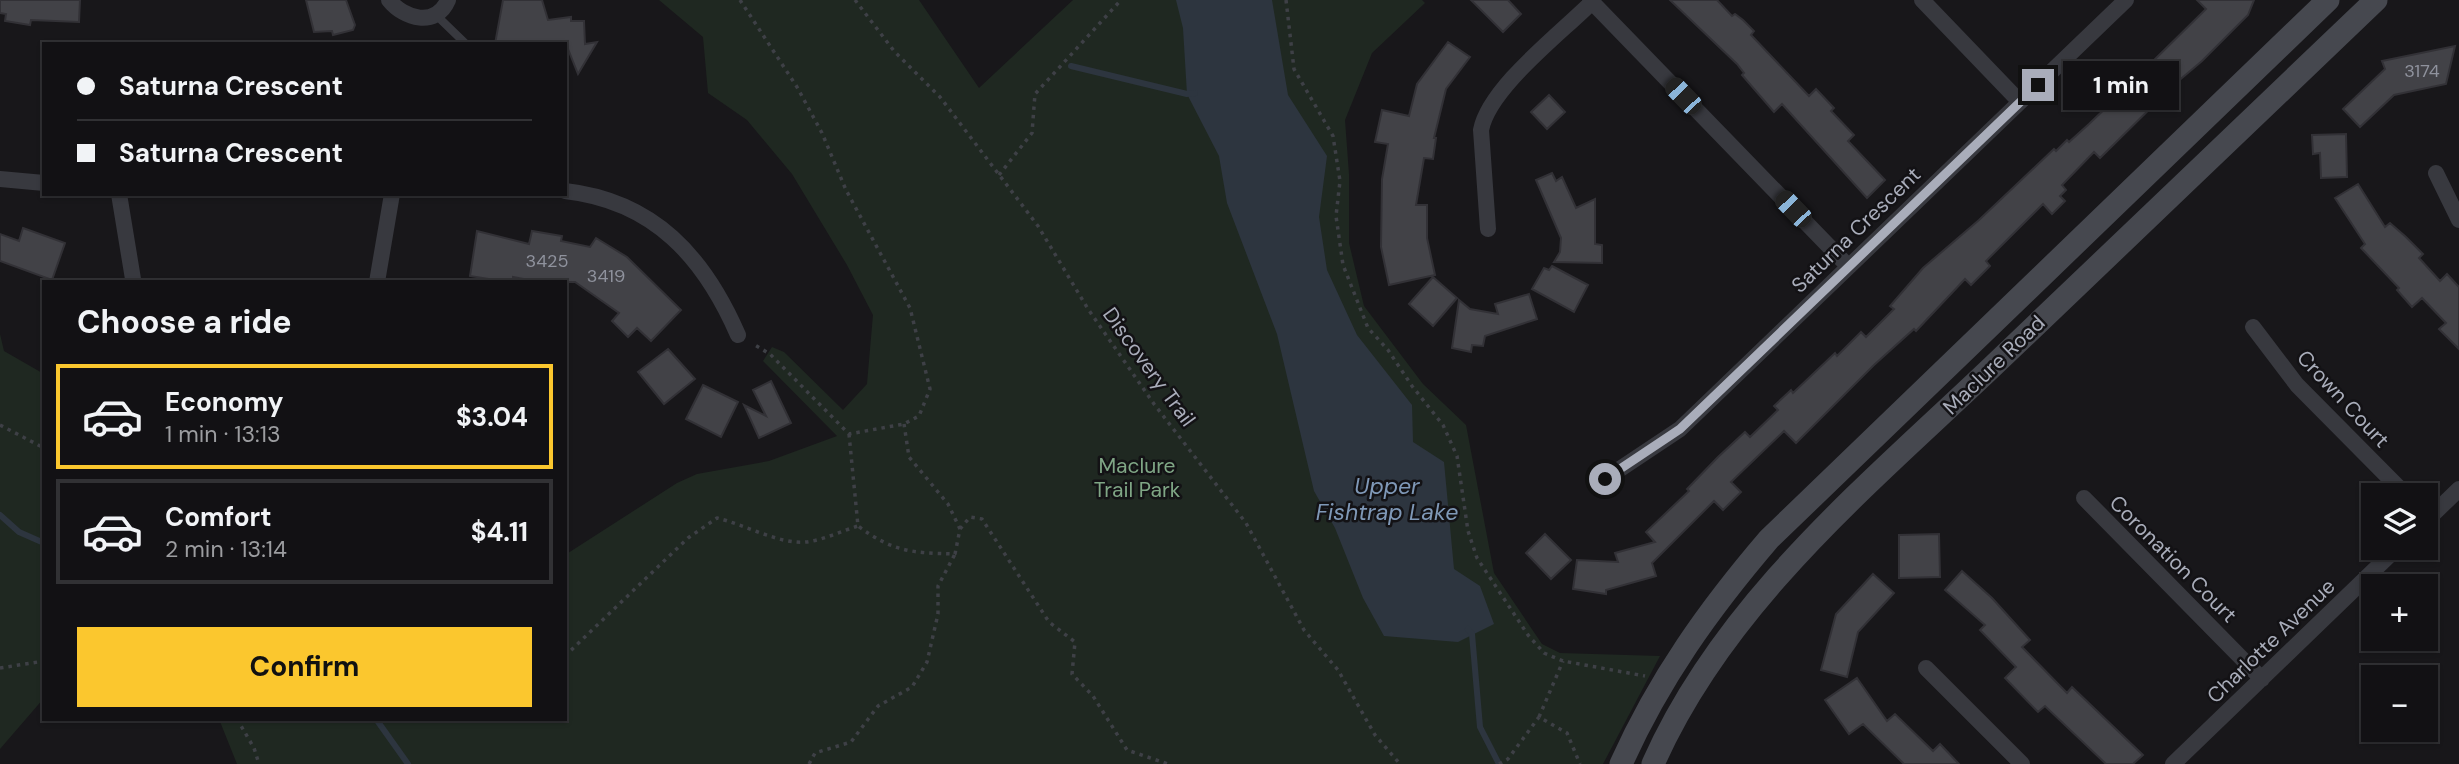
<!DOCTYPE html>
<meta charset="utf-8">
<style>
:root{--surface:#121114;--page:#1b1a1d;--text:#f1f3f6;--muted:#9c9da0;--line:#313134;--accent:#fbc72e}
body{margin:0;font-family:"DM Sans",sans-serif;background:var(--page);color:var(--text);height:100vh;display:flex;flex-direction:column;font-size:26px;white-space:nowrap}
*{box-sizing:border-box;margin:0}
p{font-size:23px;color:var(--muted)}
.icon{flex:none;width:38px;height:38px;fill:none;stroke:currentColor;stroke-width:2;stroke-linecap:round;stroke-linejoin:round}
.map{position:relative;flex:1;overflow:hidden}
.sheet{position:absolute;left:42px;top:280px;width:525px;height:441px;display:flex;flex-direction:column;background:var(--surface);border-radius:0px;box-shadow:0 2px 5px #0004,0 0 0 2px var(--line)}
.sheet>*{flex:none}
.banner{position:absolute;left:42px;top:42px;width:525px;height:154px;border-radius:0px;box-shadow:0 2px 5px #0004,0 0 0 2px var(--line);display:grid;align-content:center;height:154px;padding:0 35px;background:var(--surface)}
.buttons{position:absolute;left:2361px;top:483px;display:grid;gap:14px}
.buttons a{display:grid;place-items:center;width:77px;height:77px;border-radius:0px;background:var(--surface);box-shadow:0 2px 5px #0004,0 0 0 2px var(--line);font-size:35px}
.end{position:absolute;width:32px;height:32px;margin:-16px;border:9px solid #a9adba;background:#111;box-shadow:0 0 0 4px #111}
.from{border-radius:50%}
.bubble{position:absolute;height:49px;border-radius:0px;background:var(--surface);box-shadow:0 2px 5px #0004,0 0 0 2px var(--line);font-size:23px;font-weight:700;line-height:49px;text-align:center}
.car{position:absolute;width:21px;height:42px;margin:-21px -10px;border-radius:9px;box-shadow:0 0 5px 2px #0007;background:linear-gradient(#222 24%,#8ab4d8 0 40%,#222 0 76%,#8ab4d8 0 86%,#222 0)}
.banner b{display:flex;align-items:center;gap:24px;height:66px;font-size:26px}
.banner b+b{border-top:2px solid var(--line)}
.banner i{width:18px;height:18px;background:var(--text)}
ul{padding:0;list-style:none}
li{display:flex;align-items:center;gap:21px;height:105px;margin:0 14px 10px;padding:0 21px;border:4px solid var(--line);border-radius:0px}
li div{flex:1}
li b{display:block;font-size:26px}
li em{font-style:normal;font-weight:700}
li.selected{border-color:var(--accent)}
li>.icon{width:63px;height:63px;stroke-width:1.5}
h2{padding:0 35px;font-size:32px;line-height:84px}
.primary-button{display:flex;gap:14px;margin-top:auto;padding:14px 35px}
.primary-button a{flex:1;height:80px;border-radius:0px;background:var(--accent);color:#111;font-size:28px;font-weight:700;line-height:80px;text-align:center}
.map>svg:first-child{display:block}
.green{fill:#1f2821}
.water{fill:#2d353f}
.lines{fill:none;stroke-linecap:round;stroke-linejoin:round}
.stream{stroke:#2d353f;stroke-width:6}
.building{fill:#424247;stroke:#323136;stroke-width:2}
.path{stroke:#3e4046;stroke-width:3.5;stroke-dasharray:3.5 5;stroke-linecap:butt}
.lane{stroke:#38393f;stroke-width:8}
.street{stroke:#38393f;stroke-width:16}
.secondary{stroke:#46484f;stroke-width:23}
.route{stroke:#a9adba;stroke-width:9}
.labels{text-anchor:middle;dominant-baseline:central;stroke-width:5;stroke-linejoin:round;paint-order:stroke}
.number-label{font-size:18px;fill:#8f929d}
.street-label{font-size:21px;fill:#a9adba;stroke:#131215}
.park-label{font-size:21px;fill:#7fa685;stroke:#131215}
.water-label{font-size:23px;font-style:italic;fill:#7f98b7;stroke:#131215}
</style>
<div class="map">
<svg width="2459" height="764" viewBox="0 0 2459 764">
<rect width="100%" height="100%" fill="#18171a"/>
<!-- green -->
<path class="green" d="M659,0H919L979,88L1073,0H1422L1425,3L1372,53L1345,120L1349,174V243L1364,306L1423,384L1466,425L1494,573L1542,644L1560,653L1660,656L1603,764H237L219,719H565V555L677,483L697,474L769,461L837,436L763,361L772,347L784,352L843,410L867,384L873,315L847,265L792,174L747,120L708,93L703,37Z
M0,334L4,351L44,374V698L0,749Z"/>
<!-- water -->
<path class="water" d="M1176,0H1272L1288,95L1327,156L1319,217L1327,270L1357,335L1412,405L1413,442L1444,462L1454,569L1480,586L1494,624L1458,642L1384,636L1363,598L1335,528L1314,491L1277,334L1227,203L1219,156L1187,94L1183,28Z"/>
<g class="lines">
<!-- stream -->
<path class="stream" d="M1071,66L1187,94L1195,93
M0,515L19,532L44,543
M1468,629L1472,634L1480,727L1499,764
M376,719L408,764"/>
</g>
<!-- building -->
<path class="building" d="M0,0H80L79,22L31,20L30,25L5,21L6,14L0,13Z
M306,0H346L355,25L353,30L333,35L332,31L314,32Z
M503,0H542L548,20L571,17V21H584L585,44L597,42L578,74L566,44H495Z
M1471,0H1508L1521,14L1503,32Z
M1670,0H1717L1732,16L1735,14L1743,20L1754,31L1751,35L1809,96L1816,89L1834,108L1831,111L1854,135L1848,141L1885,180L1867,198L1782,104L1774,112L1742,75L1744,73L1737,64Z
M2197,0H2254L2248,15L2202,61L2176,83L2100,158L2094,152L2062,185L2066,190L2060,196L2065,201L2052,214L2043,204L1986,261L1990,266L1971,285L1965,279L1916,331L1914,329L1874,365L1796,443L1784,431L1731,482L1741,492L1723,510L1714,501L1652,563L1656,576L1606,590V594L1573,589L1577,560L1618,562L1615,553L1655,542L1646,532L1689,491L1687,489L1718,457L1745,432L1750,437L1778,410L1774,406L1791,390L1793,393L1835,353L1837,356L1861,332L1866,337L1894,309L1890,306L1923,268L1979,220L2054,149L2056,151L2067,140L2069,142L2089,124L2112,102L2110,99L2126,84L2124,81L2135,71L2137,73L2145,65L2147,67L2206,9Z
M1448,42L1470,57L1446,89L1434,138H1436L1433,159L1424,158L1416,205H1427V238L1435,275L1389,285L1381,247L1382,179L1388,144L1375,142L1382,110L1409,116L1417,84Z
M2455,46L2446,84L2394,95L2360,127L2343,109L2385,69L2382,61Z
M1549,95L1565,112L1547,129L1531,112Z
M2346,134L2347,177L2321,178L2320,153L2313,154L2312,135Z
M1552,173L1556,181L1562,177L1576,208L1595,199V244L1602,245V263L1554,262L1560,252L1561,238L1536,180Z
M2358,184L2385,227L2390,223L2406,237L2423,254L2419,258L2440,281L2447,274L2459,287V349L2439,329L2446,323L2422,298L2412,307L2397,290L2399,288L2361,248L2365,244L2335,198Z
M23,228L65,243L52,280L0,261V234L19,241Z
M477,231L529,244L532,231L562,236L561,241L590,247L596,238L627,257L681,310L651,341L637,328L628,337L612,321L619,313L575,282H539L513,277V282H488L489,279L470,276Z
M1552,266L1588,285L1574,312L1532,289L1544,268L1549,270Z
M1433,277L1457,298L1433,326L1409,304Z
M1529,294L1537,319L1485,336L1483,346L1472,345L1471,352L1452,348L1459,300L1470,309L1498,314L1495,304Z
M668,349L695,379L664,404L638,372Z
M771,381L791,423L759,438L744,405L766,416L753,390Z
M703,385L738,402L721,437L686,419Z
M1545,534L1571,560L1551,579L1526,553Z
M1939,534L1940,577L1899,578V535Z
M1962,571L1992,598L2030,640L2022,647L2067,693L2072,687L2143,755L2133,764H2106L2045,706L2038,712L2005,678L2016,667L1980,630L1985,625L1945,590Z
M1873,574L1894,593L1858,632L1847,677L1821,670L1836,614Z
M1857,678L1887,721L1895,714L1933,751L1940,744L1959,764H1904L1863,724L1849,734L1825,700Z"/>
<g class="lines">
<!-- path -->
<path class="path" d="M740,0L797,87L822,133L846,190L910,308L930,389L919,416L904,424L849,434L770,354L753,344
M855,0L894,51L940,97L1038,226L1088,309L1154,404L1246,523L1304,630L1338,670L1375,735L1400,764
M1286,0L1294,69L1333,136L1340,181L1336,216L1343,265L1368,328L1388,350L1412,386L1443,425L1457,456L1468,531L1477,558L1528,635L1544,653L1563,661L1645,676
M999,175L1032,133L1035,94L1121,0
M0,425L44,448
M849,434L858,526C893,552 913,553 955,554L960,529L948,504L909,457L904,424
M960,529L970,517L982,519L1049,622L1075,642L1072,674L1093,696L1127,750L1168,764
M565,656L688,538L717,518C743,524 781,545 806,542C823,540 842,531 858,526
M0,668L44,661
M1539,717L1563,661
M237,719L254,748L259,764
M809,764L815,753L851,742L878,706L912,687L927,662L938,614V586L955,554
M1499,764L1508,759L1539,717L1567,733L1580,764"/>
<!-- lane -->
<path class="lane" d="M436,15L466,44"/>
<!-- street -->
<path class="street" d="M389,0C404,19 436,28 448,0
M1590,0L1848,266
M1922,0L2020,102
M2436,173L2459,220
M0,179L44,183
M565,191C654,201 704,257 738,335
M119,194L133,279
M1488,229L1481,130C1489,88 1560,34 1592,2
M377,282L392,194
M2253,327L2297,385L2406,495
M1605,479L1680,429L2126,0
M2084,498L2262,679
M2426,521L2459,489
M1926,668L2022,764
M2173,764L2397,548"/>
<!-- secondary -->
<path class="secondary" d="M1621,764C1659,679 1709,609 1769,539L2328,0
M1653,764C1724,603 1867,486 1992,367C2120,245 2248,122 2376,0"/>
</g>
<g class="lines">
<!-- route -->
<path class="route" d="M1605,479L1680,429L2038,85"/>
</g>
<g class="labels">
<!-- number labels -->
<g class="number-label">
<text x="2422" y="71">3174</text>
<text x="547" y="261">3425</text>
<text x="606" y="276">3419</text>
</g>
<!-- street labels -->
<g class="street-label">
<text transform="translate(1856 230) rotate(-44)">Saturna Crescent</text>
<text transform="translate(1994 365) rotate(-44)">Maclure Road</text>
<text transform="translate(1149 367) rotate(54)">Discovery Trail</text>
<text transform="translate(2343 399) rotate(47)">Crown Court</text>
<text transform="translate(2173 559) rotate(45)">Coronation Court</text>
<text transform="translate(2271 641) rotate(-44)">Charlotte Avenue</text>
</g>
<!-- park labels -->
<g class="park-label">
<text x="1137" y="466">Maclure<tspan x="1137" dy="24">Trail Park</tspan></text>
</g>
<!-- water labels -->
<g class="water-label">
<text x="1387" y="486">Upper<tspan x="1387" dy="26">Fishtrap Lake</tspan></text>
</g>
</g>
</svg>
<div class="buttons">
<a><svg class="icon" aria-label="layers" viewBox="0 0 24 24"><path d="M12 4l9 5-9 5-9-5zM3 14l9 5 9-5"/></svg></a>
<a>+</a>
<a>−</a>
</div>
<i class="end from" style="left:1605px;top:479px"></i>
<i class="end" style="left:2038px;top:85px"></i>
<div class="bubble" style="left:2063px;top:61px;width:116px">1 min</div>
<i class="car" style="left:1683px;top:96px;rotate:316deg"></i>
<i class="car" style="left:1793px;top:209px;rotate:316deg"></i>
<div class="banner">
<b><i class="from"></i>Saturna Crescent</b>
<b><i></i>Saturna Crescent</b>
</div>
<section class="sheet">
<h2>Choose a ride</h2>
<ul>
<li class="selected"><svg class="icon" aria-label="car" viewBox="0 0 24 24"><path d="M5 17H2v-5l4-1 3-4h7l3 4 3 1v5h-3M9 17h6M6 11h13"/><circle cx="7" cy="17" r="2"/><circle cx="17" cy="17" r="2"/></svg><div><b>Economy</b><p>1 min · 13:13</p></div><em>$3.04</em></li>
<li><svg class="icon" aria-label="car" viewBox="0 0 24 24"><path d="M5 17H2v-5l4-1 3-4h7l3 4 3 1v5h-3M9 17h6M6 11h13"/><circle cx="7" cy="17" r="2"/><circle cx="17" cy="17" r="2"/></svg><div><b>Comfort</b><p>2 min · 13:14</p></div><em>$4.11</em></li>
</ul>
<div class="primary-button"><a>Confirm</a></div>
</section>
</div>
